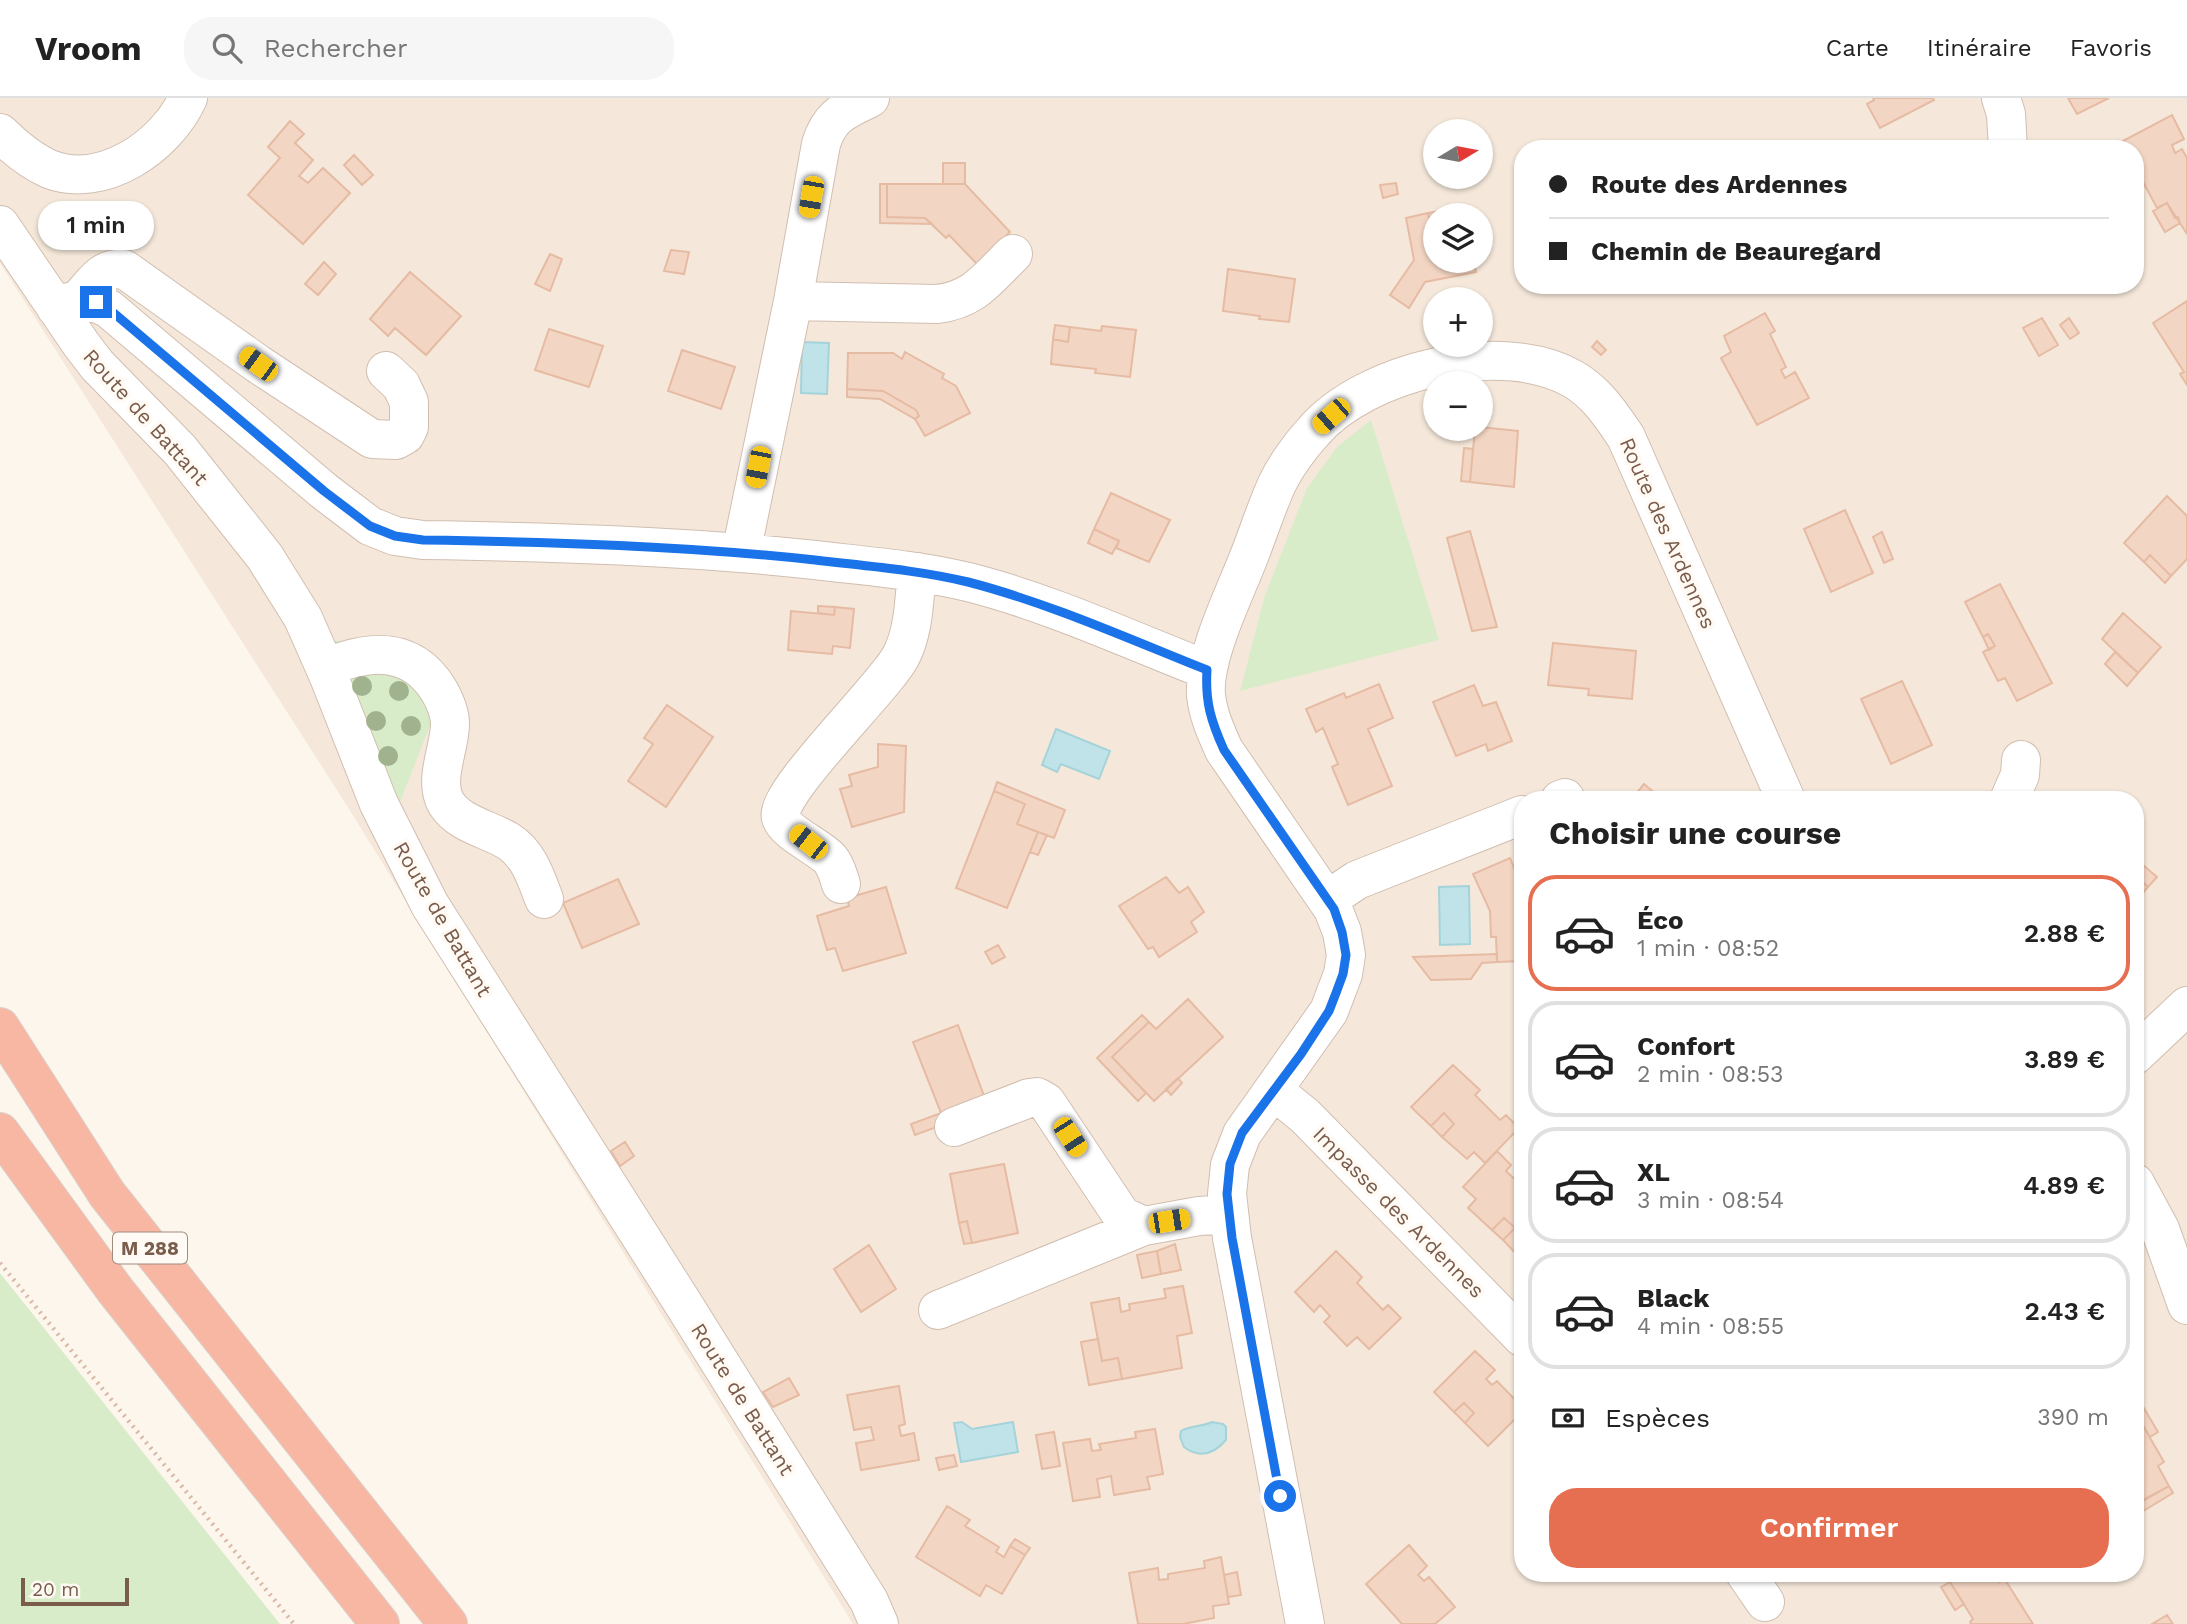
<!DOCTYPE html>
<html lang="fr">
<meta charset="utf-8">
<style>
:root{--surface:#fff;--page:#f6f6f6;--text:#222;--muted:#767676;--line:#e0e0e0;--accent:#e76f51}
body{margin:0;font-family:"Work Sans",sans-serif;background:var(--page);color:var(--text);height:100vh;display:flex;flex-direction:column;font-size:26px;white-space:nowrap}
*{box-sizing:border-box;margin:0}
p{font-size:23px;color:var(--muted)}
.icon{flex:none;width:38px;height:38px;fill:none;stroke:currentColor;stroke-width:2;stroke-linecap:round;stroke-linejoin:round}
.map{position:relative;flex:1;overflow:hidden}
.sheet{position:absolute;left:1514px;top:693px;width:630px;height:791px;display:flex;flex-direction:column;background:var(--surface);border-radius:28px;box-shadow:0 2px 5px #0004}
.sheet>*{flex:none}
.top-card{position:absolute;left:1514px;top:42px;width:630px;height:154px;border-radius:28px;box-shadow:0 2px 5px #0004;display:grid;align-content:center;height:154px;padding:0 35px;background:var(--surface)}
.needle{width:46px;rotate:80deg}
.fabs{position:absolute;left:1423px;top:21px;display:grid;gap:14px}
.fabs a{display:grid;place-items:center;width:70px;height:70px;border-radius:50%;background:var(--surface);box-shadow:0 2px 5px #0004;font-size:35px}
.scale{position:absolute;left:21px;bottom:18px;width:108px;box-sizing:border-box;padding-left:7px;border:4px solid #7a5c4d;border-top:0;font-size:19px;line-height:24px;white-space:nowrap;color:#7a5c4d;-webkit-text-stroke:5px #fffaf3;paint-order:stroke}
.end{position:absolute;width:32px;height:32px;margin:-16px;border:9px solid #1a73e8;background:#fff;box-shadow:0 0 0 4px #fff}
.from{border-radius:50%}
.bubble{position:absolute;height:49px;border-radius:24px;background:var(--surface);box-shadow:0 2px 5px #0004;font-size:23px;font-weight:600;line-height:49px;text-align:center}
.car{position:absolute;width:21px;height:42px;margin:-21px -10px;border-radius:9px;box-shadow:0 0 5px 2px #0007;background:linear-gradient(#f5c518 24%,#345 0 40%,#f5c518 0 76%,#345 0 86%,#f5c518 0)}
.top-card b{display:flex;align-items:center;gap:24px;height:66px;font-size:26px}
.top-card b+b{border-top:2px solid var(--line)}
.top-card i{width:18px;height:18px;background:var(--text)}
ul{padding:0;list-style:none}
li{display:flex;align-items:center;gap:21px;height:116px;margin:0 14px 10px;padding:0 21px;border:4px solid var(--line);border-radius:28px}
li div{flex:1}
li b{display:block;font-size:26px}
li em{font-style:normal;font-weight:600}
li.current{border-color:var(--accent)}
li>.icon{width:63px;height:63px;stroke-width:1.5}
h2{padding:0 35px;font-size:32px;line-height:84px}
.pay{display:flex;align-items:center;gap:18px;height:77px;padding:0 35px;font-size:26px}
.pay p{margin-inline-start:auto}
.cta{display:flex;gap:14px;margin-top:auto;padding:14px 35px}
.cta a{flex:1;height:80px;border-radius:28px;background:var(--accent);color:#fff;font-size:28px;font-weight:600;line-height:80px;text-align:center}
header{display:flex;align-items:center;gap:42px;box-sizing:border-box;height:98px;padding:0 35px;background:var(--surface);border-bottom:2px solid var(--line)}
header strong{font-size:33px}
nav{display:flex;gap:38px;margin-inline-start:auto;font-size:24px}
.search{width:490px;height:63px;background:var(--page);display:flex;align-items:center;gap:18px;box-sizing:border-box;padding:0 24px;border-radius:28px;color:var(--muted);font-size:26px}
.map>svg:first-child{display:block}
.residential{fill:#f5e8da;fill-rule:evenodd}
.green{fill:#d8ecc9}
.water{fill:#bfe3e8;stroke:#a5d3da;stroke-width:2}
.building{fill:#f3d5c3;stroke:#e6bba3;stroke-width:2}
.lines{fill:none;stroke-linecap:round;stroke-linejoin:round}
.minor-casing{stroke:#d1beb0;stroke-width:40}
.highway-casing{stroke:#dad1cd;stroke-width:40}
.path{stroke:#d9b8a5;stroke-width:4.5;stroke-dasharray:2 5;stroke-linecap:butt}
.minor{stroke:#fff;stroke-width:38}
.highway{stroke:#f7b7a3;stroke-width:38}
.tree{fill:#a0b28e}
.route{stroke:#1a73e8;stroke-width:9}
.labels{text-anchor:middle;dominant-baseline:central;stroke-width:7;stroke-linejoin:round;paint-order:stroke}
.shield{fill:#fffaf3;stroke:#a28b7f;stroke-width:2}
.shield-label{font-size:19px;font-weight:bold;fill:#7a5c4d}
.street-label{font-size:21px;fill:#7a5c4d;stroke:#fffaf3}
</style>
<header>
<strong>Vroom</strong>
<div class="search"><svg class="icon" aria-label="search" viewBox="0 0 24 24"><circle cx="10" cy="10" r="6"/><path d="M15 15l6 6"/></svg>Rechercher</div>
<nav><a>Carte</a><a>Itinéraire</a><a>Favoris</a></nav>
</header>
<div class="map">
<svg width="2187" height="1526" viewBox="0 0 2187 1526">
<rect width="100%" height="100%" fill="#fdf6ec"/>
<!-- residential -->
<path class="residential" d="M0,0H2187V1526H853L349,711L0,165ZM1435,33H1480V79H1435ZM1522,51H2135V187H1522ZM1435,117H1480V163H1435ZM1435,201H1480V247H1435ZM1435,285H1480V331H1435ZM1522,702H2135V1475H1522Z"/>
<!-- green -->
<path class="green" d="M1371,322L1439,542L1240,593L1265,497L1307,390L1337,349Z
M331,542L355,545L445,589L398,709Z
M0,1175L276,1521L280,1526H0Z"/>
<!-- water -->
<path class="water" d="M802,244L829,245L827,296L801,295Z
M1056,631L1110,653L1099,681L1061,666L1057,674L1042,667Z
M1469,788L1470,846L1440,847L1439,789Z
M962,1324L972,1331L1013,1324L1018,1354L961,1364L954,1325Z
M1212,1324L1223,1326L1226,1329V1342C1214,1356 1200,1361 1184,1349L1180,1339L1181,1333C1191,1327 1202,1329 1212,1324Z"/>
<!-- building -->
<path class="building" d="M1873,0H1933L1934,2L1880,30L1867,6L1874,2Z
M2068,0H2109L2077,16Z
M2172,17L2184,41L2172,47L2175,55L2182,51L2187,60V136L2167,105L2157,110L2135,69V51H2125L2121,44Z
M290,23L304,36L295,45L313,62L299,78L308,85L323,70L350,95L303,146L248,97L280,60L268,49Z
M354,57L373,77L362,87L344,67Z
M943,65H965V86H943Z
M1396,85L1398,96L1383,100L1380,87Z
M880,86H887V119L925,120L932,126L880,125Z
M887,86H965L1010,134L977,166L949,137L946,140L925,120L887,119Z
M2167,105L2175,120L2178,119L2180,125L2165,134L2153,113Z
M1441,113L1442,117H1435V138H1432L1428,115Z
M1428,115L1432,138H1435V163H1474L1476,174L1425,184L1409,210L1390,197L1414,162L1406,120Z
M671,152L689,154L684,176L664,173Z
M550,156L562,161L550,193L535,186Z
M324,164L336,176L318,197L305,186Z
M1228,171L1295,181L1289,224L1259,221L1260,218L1223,213Z
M410,174L461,218L426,257L395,230L388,238L370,221Z
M2187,203V287L2180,276L2184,274L2153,225Z
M1765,215L1775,233L1770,236L1786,269L1781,272L1785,280L1795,274L1809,300L1757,327L1721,260L1731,254L1724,238Z
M2042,220L2058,247L2039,258L2023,230Z
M2069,220L2079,235L2070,241L2060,227Z
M1055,227L1070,229L1068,244L1053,241Z
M1102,228L1136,232L1130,279L1095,275L1096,271L1051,266L1053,241L1068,244L1070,229L1101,233Z
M549,231L603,248L589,289L535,272Z
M1597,243L1606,252L1601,257L1592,249Z
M682,252L735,269L721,311L668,293Z
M905,254L944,276L942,280L956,288L970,315L925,338L915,321L919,318L916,312L883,293L847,291L848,255H893L902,261Z
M847,291L883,293L916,312L919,318L915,321L880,301L847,299Z
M1480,329L1518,333L1514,389L1470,384L1475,331Z
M1464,350L1473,351L1470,384L1461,383Z
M1111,395L1170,422L1149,464L1116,450L1119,443L1094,431Z
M2167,398L2187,418V461L2171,478L2150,457L2144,464L2124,445Z
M1845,412L1873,475L1831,494L1804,431Z
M1094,431L1119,443L1112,456L1088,445Z
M1470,433L1497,529L1472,533L1447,440Z
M1882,434L1893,461L1884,465L1873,439Z
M2150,457L2171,478L2165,485L2144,464Z
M2000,486L2052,585L2017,603L2005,580L1998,583L1983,554L1995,548L1988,536L1983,539L1965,504Z
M818,508L835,509L834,517L818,515Z
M835,509L854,511L850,550L833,548L832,556L788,552L791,513L834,517Z
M2123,515L2161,549L2138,575L2102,541Z
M1988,536L1995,548L1989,552L1983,539Z
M1553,545L1636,553L1632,601L1588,597L1589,591L1548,587Z
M2115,554L2138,575L2127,588L2105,566Z
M1902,583L1932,647L1891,666L1861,601Z
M1379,586L1393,620L1368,631L1392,688L1348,707L1332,669L1338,666L1323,630L1316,634L1306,611L1344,595L1346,600Z
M1474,587L1483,608L1496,604L1512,643L1488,653L1486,646L1456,658L1433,604Z
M667,607L713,639L666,709L628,683L653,646L644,640Z
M878,646L906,648L904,714L852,729L840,691L852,688L849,677L878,669Z
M997,684L1065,712L1054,740L1017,726L1025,706L994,693Z
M1644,686L1663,702H1631Z
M994,693L1025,706L1017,726L1038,734L1007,810L956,790Z
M1038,734L1047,737L1038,757L1030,754Z
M1510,760L1522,790V863L1497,864L1496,839H1491L1490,813L1473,776Z
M2143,767L2157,779L2148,789L2135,777Z
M2135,777L2148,789L2135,804Z
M1166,779L1179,795L1188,789L1204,814L1191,824L1197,834L1159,859L1153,849L1148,851L1119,808Z
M618,781L639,826L582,850L563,805Z
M886,789L906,855L843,873L835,850L827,852L817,818L849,808L847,800Z
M998,847L1005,859L992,866L985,854Z
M1497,856V864L1482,865L1471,881L1431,882L1413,859Z
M1188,901L1223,939L1154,1003L1112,959L1149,924L1156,931Z
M1142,917L1149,924L1112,959L1146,995L1138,1003L1097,960Z
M958,927L984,998L941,1015L913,944Z
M1453,967L1480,992L1475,997L1500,1022L1506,1017L1519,1030L1485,1065L1474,1054L1467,1061L1442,1039L1454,1026L1444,1015L1431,1028L1411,1009Z
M1178,980L1182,985L1171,997L1166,991Z
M941,1015L945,1026L915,1037L911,1026Z
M1444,1015L1454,1026L1442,1039L1431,1028Z
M625,1044L634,1058L620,1068L611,1053Z
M1497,1053L1511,1067L1506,1073L1522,1088V1162L1503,1142L1515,1130L1504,1120L1492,1132L1468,1110L1476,1101L1463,1089Z
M1004,1066L1018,1135L972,1145L967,1123L959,1125L950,1076Z
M1504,1120L1515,1130L1503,1142L1492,1132Z
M967,1123L972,1145L964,1146L959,1125Z
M1175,1146L1181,1172L1161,1176L1157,1153Z
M869,1147L896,1191L861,1214L834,1171Z
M1157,1153L1161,1176L1142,1180L1137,1157Z
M1336,1153L1362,1179L1357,1185L1383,1212L1388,1207L1401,1220L1369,1251L1357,1239L1347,1248L1324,1224L1330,1218L1320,1207L1314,1214L1295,1194Z
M1183,1188L1192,1235L1177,1238L1182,1270L1122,1281L1118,1260L1102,1263L1091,1205L1119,1200L1121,1214L1130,1212L1129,1206L1166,1200L1164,1191Z
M1098,1241L1102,1263L1118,1260L1122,1281L1089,1287L1081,1244Z
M1475,1253L1495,1272L1486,1281L1492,1287L1497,1283L1522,1309V1314L1488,1348L1465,1325L1474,1315L1464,1305L1454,1314L1434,1294Z
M789,1280L799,1297L773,1309L763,1294Z
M899,1288L905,1326L899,1328L901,1338L914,1335L919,1362L861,1372L856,1345L874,1342L871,1329L854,1332L847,1297Z
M2135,1295L2158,1334L2150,1339L2135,1314Z
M1464,1305L1474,1315L1465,1325L1454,1314Z
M2135,1314L2164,1364L2158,1368L2169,1388L2136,1407Z
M1155,1331L1163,1376L1147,1379L1150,1391L1114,1397L1111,1378L1097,1381L1100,1399L1073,1403L1063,1345L1090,1341L1092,1353L1101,1352L1099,1346L1136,1340L1135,1334Z
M1054,1334L1060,1368L1042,1371L1036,1337Z
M954,1357L957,1368L939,1372L936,1360Z
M2169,1388L2173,1395L2135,1418V1406Z
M947,1408L970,1422L965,1428L999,1449L996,1454L1004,1459L1010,1448L1025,1457L1002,1496L986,1487L980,1498L916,1459Z
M1015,1441L1030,1450L1025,1457L1010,1448Z
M1409,1447L1427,1468L1418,1477L1424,1483L1429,1479L1455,1509L1435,1526H1402L1366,1486Z
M1221,1459L1229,1506L1213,1508L1214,1520L1183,1526H1138L1129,1475L1158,1470L1159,1482L1168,1481V1476L1205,1470L1204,1463Z
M1237,1474L1241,1497L1228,1499L1224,1477Z
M1964,1475H1993L1999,1484L2004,1480L2033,1526H1971L1970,1524L1973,1521L1950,1484Z
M1950,1484L1964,1506L1955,1512L1941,1489Z
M2167,1517L2173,1526H2152Z"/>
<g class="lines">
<defs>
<path id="minor" d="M2001,0L2006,16L2008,51
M0,35C14,49 31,63 49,71C103,92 166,48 188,0
M0,127L81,246L97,267L180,352L265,459L303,520L329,579L379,706L430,807L679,1199L869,1503L879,1526
M79,201C92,187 102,168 124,171L258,266L372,341L396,342L405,337L409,329V304L401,287L386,273
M793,203L937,206C974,202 987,181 1013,156
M56,210C75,198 90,201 109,211L324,393L370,428L395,438L423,442C554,444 685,448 815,462C866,468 918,472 968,484C1048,504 1130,542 1207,572
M741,455L793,203L821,46C830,17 844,13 870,0
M325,570C368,552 410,547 438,591C444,601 450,614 450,626C450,650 433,682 446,705C460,727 487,730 508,743C529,756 536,780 544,801
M1560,702L1565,700
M2009,702L2020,677L2021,662
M841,786C838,777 836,768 830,761C819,749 786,735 781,720C772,697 886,588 901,558C914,533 914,502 917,474
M1327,802L1357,782L1522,717
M2135,957L2187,908
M1273,992L1305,1018L1522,1239
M954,1029L1029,1000L1037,999L1046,1004L1122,1118L1144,1128
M2135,1085L2160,1131L2187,1207
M938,1212L1144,1128L1199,1118L1229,1116
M1745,1475L1765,1504
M1305,1526L1232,1140L1227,1096L1230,1067L1242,1036L1329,913L1343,876L1346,857L1342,834L1333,811L1224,652C1216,634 1208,617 1206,597C1203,559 1234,497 1248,461C1258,436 1266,410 1277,386C1285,369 1300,348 1313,334C1365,273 1502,240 1573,281C1597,295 1611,317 1626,339L1786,702"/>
<path id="highway" d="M0,929L107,1096L448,1526
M0,1034L115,1192L380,1526"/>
</defs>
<!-- minor casing -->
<use href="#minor" class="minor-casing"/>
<!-- highway casing -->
<use href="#highway" class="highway-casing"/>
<!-- path -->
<path class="path" d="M0,1165L294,1526"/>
<!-- minor -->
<use href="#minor" class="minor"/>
<!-- highway -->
<use href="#highway" class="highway"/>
</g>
<!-- trees -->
<g class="tree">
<circle cx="362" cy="588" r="10"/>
<circle cx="399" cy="593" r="10"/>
<circle cx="376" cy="623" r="10"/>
<circle cx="411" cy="628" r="10"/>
<circle cx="388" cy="658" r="10"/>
</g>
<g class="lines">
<!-- route -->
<path class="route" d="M96,204L109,211L324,393L370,428L395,438L423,442C554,444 685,448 815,462C866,468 918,472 968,484C1049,505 1129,541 1207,572C1205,604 1211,623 1224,652L1334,811L1342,834L1346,857L1343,876L1336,895L1329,913L1301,956L1242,1035L1230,1066L1227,1096L1232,1140L1280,1398"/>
</g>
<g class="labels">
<!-- shield labels -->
<rect class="shield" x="113" y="1134.5" width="74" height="31" rx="5"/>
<g class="shield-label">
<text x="150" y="1150">M 288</text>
</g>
<!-- street labels -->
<g class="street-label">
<text transform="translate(146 319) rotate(48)">Route de Battant</text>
<text transform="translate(1668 435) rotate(66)">Route des Ardennes</text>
<text transform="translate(443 821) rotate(60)">Route de Battant</text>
<text transform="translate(1399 1114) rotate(45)">Impasse des Ardennes</text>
<text transform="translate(743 1301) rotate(58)">Route de Battant</text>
</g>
</g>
</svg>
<div class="fabs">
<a><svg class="needle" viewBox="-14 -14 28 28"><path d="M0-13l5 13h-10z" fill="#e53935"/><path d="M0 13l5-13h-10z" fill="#767676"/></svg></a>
<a><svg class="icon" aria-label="layers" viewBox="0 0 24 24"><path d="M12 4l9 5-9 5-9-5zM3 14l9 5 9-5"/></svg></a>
<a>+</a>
<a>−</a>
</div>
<div class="scale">20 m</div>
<i class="end from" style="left:1280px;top:1398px"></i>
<i class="end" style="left:96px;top:204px"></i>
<div class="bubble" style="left:38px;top:103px;width:116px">1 min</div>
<i class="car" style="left:811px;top:99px;rotate:190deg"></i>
<i class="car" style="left:258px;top:266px;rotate:306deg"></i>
<i class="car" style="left:1331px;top:318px;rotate:229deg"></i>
<i class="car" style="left:758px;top:369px;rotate:191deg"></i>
<i class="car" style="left:808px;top:744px;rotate:308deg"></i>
<i class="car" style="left:1070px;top:1039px;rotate:147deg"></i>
<i class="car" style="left:1169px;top:1123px;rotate:81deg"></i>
<div class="top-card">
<b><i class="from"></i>Route des Ardennes</b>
<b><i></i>Chemin de Beauregard</b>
</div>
<section class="sheet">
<h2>Choisir une course</h2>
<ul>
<li class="current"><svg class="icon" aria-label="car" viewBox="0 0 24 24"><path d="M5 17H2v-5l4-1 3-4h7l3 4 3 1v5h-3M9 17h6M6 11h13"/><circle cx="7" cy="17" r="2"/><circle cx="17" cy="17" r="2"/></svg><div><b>Éco</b><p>1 min · 08:52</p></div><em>2.88 €</em></li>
<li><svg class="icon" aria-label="car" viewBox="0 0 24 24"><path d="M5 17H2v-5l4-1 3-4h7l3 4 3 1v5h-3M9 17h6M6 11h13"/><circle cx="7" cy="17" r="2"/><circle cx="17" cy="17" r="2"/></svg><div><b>Confort</b><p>2 min · 08:53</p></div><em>3.89 €</em></li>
<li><svg class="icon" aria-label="car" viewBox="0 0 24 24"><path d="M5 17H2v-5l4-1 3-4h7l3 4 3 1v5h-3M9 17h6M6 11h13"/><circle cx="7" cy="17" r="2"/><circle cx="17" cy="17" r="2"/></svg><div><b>XL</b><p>3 min · 08:54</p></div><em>4.89 €</em></li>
<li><svg class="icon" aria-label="car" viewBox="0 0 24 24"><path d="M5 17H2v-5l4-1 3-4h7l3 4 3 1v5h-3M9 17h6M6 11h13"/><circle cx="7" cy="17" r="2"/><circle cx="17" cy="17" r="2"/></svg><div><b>Black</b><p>4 min · 08:55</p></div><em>2.43 €</em></li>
</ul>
<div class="pay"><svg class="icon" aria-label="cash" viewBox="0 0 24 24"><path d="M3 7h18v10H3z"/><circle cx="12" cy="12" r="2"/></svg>Espèces<p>390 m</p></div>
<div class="cta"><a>Confirmer</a></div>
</section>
</div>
